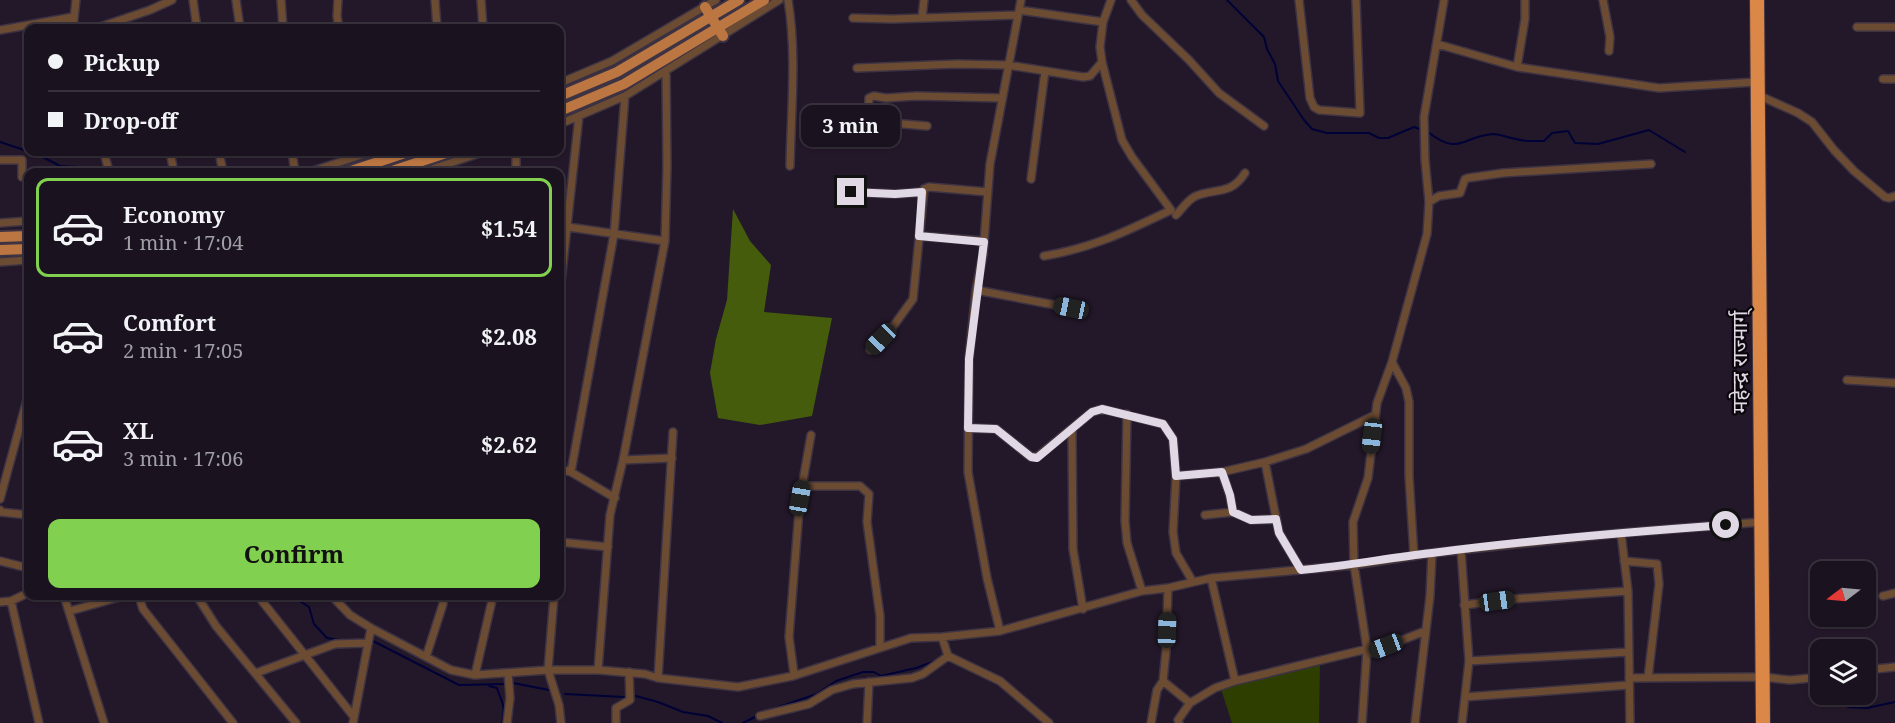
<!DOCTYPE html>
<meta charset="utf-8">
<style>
:root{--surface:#1a121f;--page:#231b28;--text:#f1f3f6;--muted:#9f9ea4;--line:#38323d;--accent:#82d04f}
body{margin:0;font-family:"Noto Serif","Noto Sans Devanagari",serif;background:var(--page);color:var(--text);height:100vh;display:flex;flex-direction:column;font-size:22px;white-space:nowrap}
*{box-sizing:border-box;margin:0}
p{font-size:20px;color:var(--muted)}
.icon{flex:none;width:33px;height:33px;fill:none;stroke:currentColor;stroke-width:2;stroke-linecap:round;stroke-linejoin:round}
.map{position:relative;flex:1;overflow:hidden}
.details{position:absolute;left:24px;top:168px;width:540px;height:432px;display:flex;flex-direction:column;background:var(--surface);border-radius:12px;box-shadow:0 2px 4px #0004,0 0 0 2px var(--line)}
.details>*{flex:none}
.banner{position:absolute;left:24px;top:24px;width:540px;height:132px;border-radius:12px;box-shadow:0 2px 4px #0004,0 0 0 2px var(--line);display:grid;align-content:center;height:132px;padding:0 24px;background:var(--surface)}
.needle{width:39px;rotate:254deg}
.fabs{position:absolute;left:1810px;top:561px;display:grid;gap:12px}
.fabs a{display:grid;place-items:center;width:66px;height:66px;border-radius:12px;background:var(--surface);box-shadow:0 2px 4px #0004,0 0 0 2px var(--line);font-size:30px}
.end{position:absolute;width:27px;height:27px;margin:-14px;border:8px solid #e0d8e4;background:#111;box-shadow:0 0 0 3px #111}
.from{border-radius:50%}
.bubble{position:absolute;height:42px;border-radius:12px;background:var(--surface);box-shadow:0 2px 4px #0004,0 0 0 2px var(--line);font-size:20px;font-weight:700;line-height:42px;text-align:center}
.car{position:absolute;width:18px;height:36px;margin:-18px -9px;border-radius:8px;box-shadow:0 0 4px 2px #0007;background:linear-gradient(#222 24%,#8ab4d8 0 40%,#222 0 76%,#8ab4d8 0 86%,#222 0)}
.banner b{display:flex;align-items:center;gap:21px;height:57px;font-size:22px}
.banner b+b{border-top:2px solid var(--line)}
.banner i{width:15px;height:15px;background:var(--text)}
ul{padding:10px 0 0;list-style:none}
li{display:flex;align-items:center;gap:18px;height:99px;margin:0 12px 9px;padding:0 12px;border:3px solid transparent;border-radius:12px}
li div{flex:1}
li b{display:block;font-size:22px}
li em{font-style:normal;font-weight:700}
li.active{border-color:var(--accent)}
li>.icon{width:54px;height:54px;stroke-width:1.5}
.cta{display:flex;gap:12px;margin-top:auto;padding:12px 24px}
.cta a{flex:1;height:69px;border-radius:12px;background:var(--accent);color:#111;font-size:24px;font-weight:700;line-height:69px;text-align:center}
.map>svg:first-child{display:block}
.green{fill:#2d3e00}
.forest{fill:#455c0c}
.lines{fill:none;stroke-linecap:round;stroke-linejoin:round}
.stream{stroke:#000237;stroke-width:2}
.street-casing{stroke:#3d3343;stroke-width:10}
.primary-casing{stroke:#3d3343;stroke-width:14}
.highway-casing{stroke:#3d3343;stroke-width:16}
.street{stroke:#6c4b33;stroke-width:7}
.primary{stroke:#bc7642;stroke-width:10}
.highway{stroke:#db8747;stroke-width:14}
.route{stroke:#e0d8e4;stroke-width:8}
.labels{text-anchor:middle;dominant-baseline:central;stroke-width:4.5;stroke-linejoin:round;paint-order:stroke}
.street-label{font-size:21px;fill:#e0d8e4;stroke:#0a060c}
</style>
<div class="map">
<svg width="1895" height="723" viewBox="0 0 1895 723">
<rect width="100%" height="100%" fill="#231829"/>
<!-- green -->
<path class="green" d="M1320,662L1319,723H1232L1221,689Z"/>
<!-- forest -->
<path class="forest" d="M733,209L750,241L771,265L764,312L832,318L812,416L760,425L718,418L710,373L716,339L727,300Z"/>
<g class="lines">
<!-- stream -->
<path class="stream" d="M1227,0L1264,37L1267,49L1275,64L1278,81L1304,120L1312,129L1327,133H1369L1379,138H1388L1414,127L1422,130
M1428,132C1460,157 1462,136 1493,134C1501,134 1508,138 1516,139C1524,142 1534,141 1544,141L1552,133L1568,131L1575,143L1598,144L1649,130L1685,152
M0,142L39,155L60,166L96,168L99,172
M292,596L309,607L314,624L327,638L345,641
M373,641L459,685L504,684
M513,683L549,690
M489,686L497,688C502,704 506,704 502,723
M565,694L624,697
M636,696L658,702L683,712L708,716L722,723
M1848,707L1867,708L1895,702
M764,712L817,694L836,681L863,672H874L881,676L916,668L935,661
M743,723L759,715"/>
<defs>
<path id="street" d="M193,0L197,28
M236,0L240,28
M281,0L283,28
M338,0L337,16L339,28
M435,0L437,28
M481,0L483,28
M788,0C797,54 791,111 790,166
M1131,0L1142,15L1189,60L1219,93L1264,126
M1299,0L1310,98L1314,107L1319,110L1360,113L1356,0
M1603,0L1610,37L1609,51
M1019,10L1103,22
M922,17L924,0
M853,18L892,19L1017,15
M1857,27H1895
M73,28L76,0
M97,28L150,10L172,0
M0,30L73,17
M1437,44L1517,67L1659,88L1756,82
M1517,67L1525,19V0
M857,68L957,64L1008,65L1083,77L1090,76L1102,62
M1883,79H1895
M560,83L612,61L716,0
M1758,95L1798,113L1812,122L1834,150L1854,171L1885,197L1889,198L1895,196
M560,124L625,96L779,0
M927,126L868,121L869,98L874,96L886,98L916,96L1002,98
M104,152L109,172
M170,152L174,172
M219,152L223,172
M292,152L295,172
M0,160H22V177
M310,172L370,152
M423,172L483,152
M516,172V152
M1031,179L1045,71
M851,192L895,194L922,192
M1429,202L1439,196L1460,193L1465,179L1468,178L1503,173L1651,164
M1176,215C1181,210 1187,201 1194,197C1213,187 1230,197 1245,173
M0,223L28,221
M568,227L665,241
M919,236L984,241
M1044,256C1093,248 1127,231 1171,210L1132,157L1122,140L1102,62L1100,47L1103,22L1111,0
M0,262L28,260
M976,290L1071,308
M560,291L579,116
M870,350L892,328L913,299L924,189L929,187L988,192
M1392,362L1406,388L1409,402V476L1414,556
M1847,380L1895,383
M1127,414L1125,521L1127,543L1142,591
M968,428L996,429L1031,457H1037L1092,412L1102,409L1163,424L1173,439L1176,476L1173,532L1176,553L1193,582
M1072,431L1073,549L1083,609
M623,460L672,458
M1265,462L1279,533L1301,570
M560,469L571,472L615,498
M571,472L614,234L625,96
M1222,472L1230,496L1233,512
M1176,476L1222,472L1265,462L1306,449L1375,415
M803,486H860L869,494L867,522L880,616V646
M0,499L28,396
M0,510V512L28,515
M1205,515L1233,512L1251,520L1276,519
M1621,533L1628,591L1630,723
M560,542L608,547
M1461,550L1469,661L1462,723
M0,561L28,568
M1624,561L1657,564L1659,584L1648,678
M1211,578L1235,681
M1168,588L1166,651L1163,681L1190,703
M64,596L104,723
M139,596L143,609L233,723
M197,596L216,626L296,723
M258,596L354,717
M332,596L350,615L371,628L451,670L475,675L548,670H598L645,674L658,678L738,687L793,676L911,638L942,637L1000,631L1142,591L1168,588L1211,578L1354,565L1432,553L1621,533L1761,522
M554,596L548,670L559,705L561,723
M1883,596L1895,593
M11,601L39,723
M0,602L11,601L28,593
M1464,605L1513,599L1628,591
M70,611L123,596
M1000,631L987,578L968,472L969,359L976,290L983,255L990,164L1021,0
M942,637L948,656L1000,681L1049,723
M1367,654L1425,631
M426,657L443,604V596
M1469,661L1629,652
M598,670L610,515L623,460L665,241L667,167L666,71
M1866,670L1895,667
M256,673L335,644L367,643
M794,674L789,637L800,498L811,435
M475,675L493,596
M658,678L673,432
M1629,678L1763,677L1790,680L1821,677
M1465,697L1629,685
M760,716L809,704L832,690L853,684L912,678L923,674L948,656
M353,723L371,628
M507,723L510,698L508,673
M616,723V708L630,700L629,672
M867,723L869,682
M1151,723L1157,690L1163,681
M1179,723L1178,720L1190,703L1215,688L1235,681L1367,649
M1362,723L1367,649L1354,565L1353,522L1368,478L1377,403L1392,362L1427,234L1429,202L1425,160L1424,117L1444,0
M1415,723L1430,596L1432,553"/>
<path id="primary" d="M705,7L723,36
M560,96L617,72L739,0
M560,111L624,84L764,0
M348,172L408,152
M389,172L449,152
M0,237L28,236
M0,250L28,249"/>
<path id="highway" d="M1757,0L1763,723"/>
</defs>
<!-- street casing -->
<use href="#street" class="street-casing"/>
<!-- primary casing -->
<use href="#primary" class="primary-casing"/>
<!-- highway casing -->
<use href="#highway" class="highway-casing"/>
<!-- street -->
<use href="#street" class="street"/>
<!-- primary -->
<use href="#primary" class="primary"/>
<!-- highway -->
<use href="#highway" class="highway"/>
</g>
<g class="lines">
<!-- route -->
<path class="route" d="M851,192L895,194L922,192L919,236L984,242L969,359L968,428L996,429L1031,457L1037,458L1092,412L1102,409L1163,424L1173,439L1176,476L1222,472L1230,495L1233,512L1251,520L1276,519L1279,533L1301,570C1345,566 1388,558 1432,553C1530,540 1628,532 1726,525"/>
</g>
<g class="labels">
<!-- street labels -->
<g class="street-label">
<text transform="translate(1739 362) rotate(-90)">महेन्द्र राज्मार्ग्</text>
</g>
</g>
</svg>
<div class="fabs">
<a><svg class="needle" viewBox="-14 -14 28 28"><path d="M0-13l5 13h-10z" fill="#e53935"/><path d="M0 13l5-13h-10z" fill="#9f9ea4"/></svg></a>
<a><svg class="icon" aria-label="layers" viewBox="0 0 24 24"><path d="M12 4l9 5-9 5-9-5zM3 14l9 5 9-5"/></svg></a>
</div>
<i class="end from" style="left:1726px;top:525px"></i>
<i class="end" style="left:851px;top:192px"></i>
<div class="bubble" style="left:801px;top:105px;width:99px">3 min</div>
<i class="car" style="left:1071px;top:308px;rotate:282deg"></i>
<i class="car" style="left:881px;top:339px;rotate:224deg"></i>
<i class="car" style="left:1372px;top:436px;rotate:187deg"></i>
<i class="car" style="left:800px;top:498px;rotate:10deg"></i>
<i class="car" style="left:1497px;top:601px;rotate:82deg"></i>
<i class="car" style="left:1167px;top:630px;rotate:2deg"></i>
<i class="car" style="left:1386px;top:646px;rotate:249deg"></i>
<div class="banner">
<b><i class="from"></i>Pickup</b>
<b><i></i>Drop-off</b>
</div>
<section class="details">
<ul>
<li class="active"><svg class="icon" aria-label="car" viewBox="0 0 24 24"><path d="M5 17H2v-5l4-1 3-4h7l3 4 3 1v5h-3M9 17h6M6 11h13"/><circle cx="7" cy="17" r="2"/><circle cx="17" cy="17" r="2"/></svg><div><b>Economy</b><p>1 min · 17:04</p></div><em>$1.54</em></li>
<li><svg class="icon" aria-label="car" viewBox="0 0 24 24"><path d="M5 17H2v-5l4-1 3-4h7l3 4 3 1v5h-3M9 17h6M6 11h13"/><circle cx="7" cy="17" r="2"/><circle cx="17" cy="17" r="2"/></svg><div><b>Comfort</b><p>2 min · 17:05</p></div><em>$2.08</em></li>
<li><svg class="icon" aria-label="car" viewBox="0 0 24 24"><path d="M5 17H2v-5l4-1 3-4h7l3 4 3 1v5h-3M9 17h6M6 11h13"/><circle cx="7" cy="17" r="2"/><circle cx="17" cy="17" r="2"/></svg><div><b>XL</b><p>3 min · 17:06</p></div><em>$2.62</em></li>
</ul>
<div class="cta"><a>Confirm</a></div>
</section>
</div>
